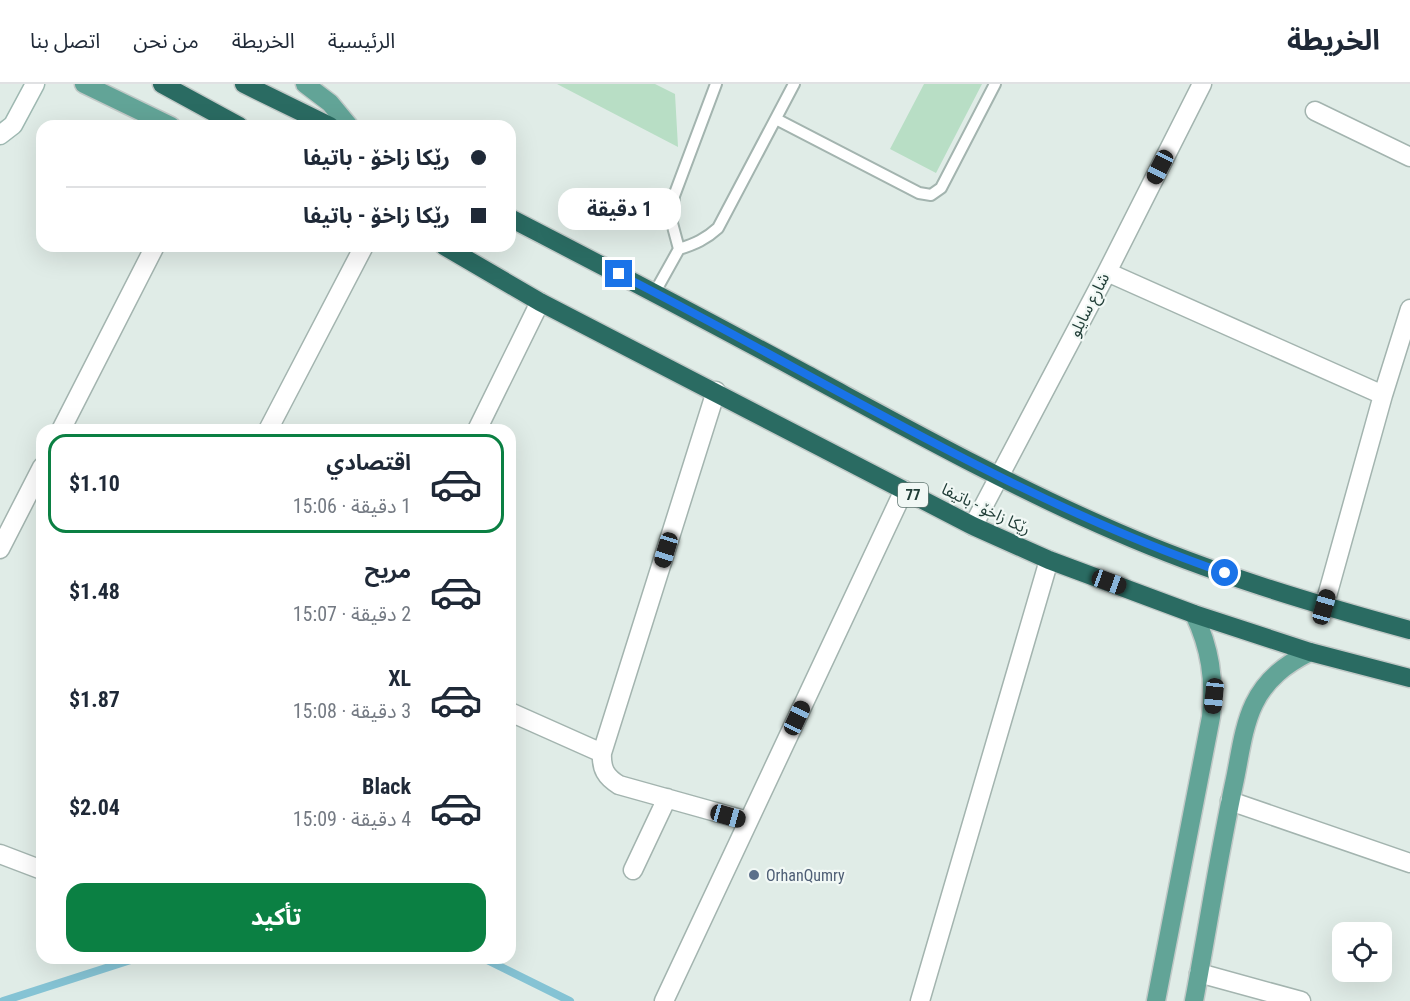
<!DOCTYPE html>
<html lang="ar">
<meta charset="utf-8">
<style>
:root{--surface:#fff;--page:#f2f2f3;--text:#1f2937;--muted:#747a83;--line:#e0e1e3;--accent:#0b8043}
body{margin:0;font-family:"Roboto Condensed","Noto Sans Arabic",sans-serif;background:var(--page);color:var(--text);direction:rtl;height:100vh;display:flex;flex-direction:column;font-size:22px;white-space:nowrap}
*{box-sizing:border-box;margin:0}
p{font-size:20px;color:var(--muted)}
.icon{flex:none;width:33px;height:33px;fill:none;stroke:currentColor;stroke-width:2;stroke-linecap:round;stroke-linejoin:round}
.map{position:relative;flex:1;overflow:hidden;direction:ltr}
.panel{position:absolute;left:36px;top:340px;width:480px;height:540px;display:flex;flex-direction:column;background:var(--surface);border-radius:18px;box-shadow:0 6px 24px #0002;direction:rtl}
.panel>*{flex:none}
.banner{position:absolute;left:36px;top:36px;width:480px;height:132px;border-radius:18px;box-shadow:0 6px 24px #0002;direction:rtl;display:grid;align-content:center;height:132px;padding:0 30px;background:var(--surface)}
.buttons{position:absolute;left:1332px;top:838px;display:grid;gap:12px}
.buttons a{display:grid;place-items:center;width:60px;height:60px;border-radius:12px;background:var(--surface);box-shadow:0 6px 24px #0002;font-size:30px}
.end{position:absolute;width:27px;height:27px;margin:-14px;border:8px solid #1a73e8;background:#fff;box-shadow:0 0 0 3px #fff}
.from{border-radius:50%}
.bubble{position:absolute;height:42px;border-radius:18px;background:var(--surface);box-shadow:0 6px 24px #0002;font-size:20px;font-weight:700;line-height:42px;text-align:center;direction:rtl}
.car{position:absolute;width:18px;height:36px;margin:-18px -9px;border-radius:8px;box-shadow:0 0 4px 2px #0007;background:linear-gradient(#222 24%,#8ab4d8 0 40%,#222 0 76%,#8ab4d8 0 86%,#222 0)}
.banner b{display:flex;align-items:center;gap:21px;height:57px;font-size:22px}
.banner b+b{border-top:2px solid var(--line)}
.banner i{width:15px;height:15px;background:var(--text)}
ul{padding:10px 0 0;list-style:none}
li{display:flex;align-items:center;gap:18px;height:99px;margin:0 12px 9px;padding:0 18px;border:3px solid transparent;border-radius:18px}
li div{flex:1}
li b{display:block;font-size:22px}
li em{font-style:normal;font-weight:700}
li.current{border-color:var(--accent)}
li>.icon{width:54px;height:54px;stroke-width:1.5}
.button{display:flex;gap:12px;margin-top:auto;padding:12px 30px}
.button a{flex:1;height:69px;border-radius:18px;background:var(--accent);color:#fff;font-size:24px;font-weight:700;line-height:69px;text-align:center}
header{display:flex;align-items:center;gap:36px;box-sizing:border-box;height:84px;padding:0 30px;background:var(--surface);border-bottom:2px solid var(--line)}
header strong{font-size:28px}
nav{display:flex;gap:33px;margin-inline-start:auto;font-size:21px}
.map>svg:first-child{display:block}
.green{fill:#b8dec5}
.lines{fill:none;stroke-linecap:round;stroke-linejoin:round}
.stream{stroke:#85c3d4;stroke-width:8}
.lane-casing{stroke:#a3b4af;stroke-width:14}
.street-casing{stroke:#a3b4af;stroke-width:21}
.secondary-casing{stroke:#9eb8b1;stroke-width:21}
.primary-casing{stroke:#c1c9c7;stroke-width:21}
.highway-casing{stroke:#c1c9c7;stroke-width:21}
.lane{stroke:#fff;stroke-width:10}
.street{stroke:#fff;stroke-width:18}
.secondary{stroke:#fff;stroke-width:18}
.primary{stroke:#62a497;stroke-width:18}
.highway{stroke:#2a6b62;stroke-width:18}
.route{stroke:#1a73e8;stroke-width:8}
.service-dot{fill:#5c6f8a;stroke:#f1f8f5;stroke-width:2}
.labels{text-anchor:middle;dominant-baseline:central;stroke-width:4.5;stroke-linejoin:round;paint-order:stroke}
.shield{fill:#f1f8f5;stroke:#5f7570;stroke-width:1.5}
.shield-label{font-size:15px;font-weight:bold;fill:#203d37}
.street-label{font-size:16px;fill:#203d37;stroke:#f1f8f5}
.service-label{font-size:16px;fill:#4e5e75;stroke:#f1f8f5;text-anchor:start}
</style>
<header>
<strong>الخريطة</strong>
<nav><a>الرئيسية</a><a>الخريطة</a><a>من نحن</a><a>اتصل بنا</a></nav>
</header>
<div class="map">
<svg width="1410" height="917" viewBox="0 0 1410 917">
<rect width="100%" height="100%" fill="#e0ece7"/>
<!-- green -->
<path class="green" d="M557,0H655L675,10L678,63Z
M924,0H982L936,89L890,65Z"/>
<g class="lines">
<!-- stream -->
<path class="stream" d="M483,874L570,917
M3,917L137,874"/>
<defs>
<path id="lane" d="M776,35L919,109L931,111L941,104L995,0
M679,165L672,139L674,112L716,0
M655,208L679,165C695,160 706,155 718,144L794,0"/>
<path id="street" d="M1315,27L1410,73
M1107,188L1383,311
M716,307L602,669C601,685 606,693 619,701L748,737
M61,346L155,162
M268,346L364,162
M477,346L540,218
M973,442L1107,188L1202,0
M0,465L42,383
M1324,523L1383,311L1410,225
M510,628L602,669
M1230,717L1410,779
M0,770L42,786
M633,786L667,714
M1199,889L1301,917
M664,917L904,406
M920,917L1049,476"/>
<path id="secondary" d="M0,51L13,41L35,0"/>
<path id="primary" d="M84,0L171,42
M305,0L330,19L349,42
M1156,917L1211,633C1215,595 1210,564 1194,530
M1194,917C1208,843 1219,769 1235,695C1240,671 1243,643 1254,620C1266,595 1286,580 1310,568"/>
<path id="highway" d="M162,0L239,42
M244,0L330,42
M510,134C609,185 708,237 806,290C908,345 1010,402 1117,448C1211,489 1311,519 1410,546
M444,162L540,218L973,442L1049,476L1194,530L1310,568L1410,594"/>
</defs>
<!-- lane casing -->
<use href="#lane" class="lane-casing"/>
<!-- street casing -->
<use href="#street" class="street-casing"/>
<!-- secondary casing -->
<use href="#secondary" class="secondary-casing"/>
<!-- primary casing -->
<use href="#primary" class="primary-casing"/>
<!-- highway casing -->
<use href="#highway" class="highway-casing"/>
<!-- lane -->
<use href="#lane" class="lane"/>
<!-- street -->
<use href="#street" class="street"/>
<!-- secondary -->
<use href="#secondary" class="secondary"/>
<!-- primary -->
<use href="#primary" class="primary"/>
<!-- highway -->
<use href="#highway" class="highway"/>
</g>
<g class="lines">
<!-- route -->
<path class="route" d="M619,190C819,292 1011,415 1225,489"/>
</g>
<!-- markers -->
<circle class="service-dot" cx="754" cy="791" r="6"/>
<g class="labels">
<!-- shield labels -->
<rect class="shield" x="898" y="399" width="30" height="24" rx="4.5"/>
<g class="shield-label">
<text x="913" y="411">77</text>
</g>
<!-- street labels -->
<g class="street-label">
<text transform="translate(1089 221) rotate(-63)">شارع سايلو</text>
<text transform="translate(986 425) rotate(26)">رێکا زاخۆ - باتیفا</text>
</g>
<!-- service labels -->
<g class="service-label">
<text x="766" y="791">OrhanQumry</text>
</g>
</g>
</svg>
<div class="buttons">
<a><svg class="icon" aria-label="locate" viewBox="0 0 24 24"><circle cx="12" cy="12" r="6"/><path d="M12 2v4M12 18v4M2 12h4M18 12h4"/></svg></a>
</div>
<i class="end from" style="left:1225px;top:489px"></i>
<i class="end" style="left:619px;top:190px"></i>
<div class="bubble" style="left:558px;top:104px;width:123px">1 دقيقة</div>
<i class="car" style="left:1160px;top:83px;rotate:207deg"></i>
<i class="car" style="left:666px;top:466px;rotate:197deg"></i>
<i class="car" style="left:1109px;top:498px;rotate:110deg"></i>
<i class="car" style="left:1324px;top:523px;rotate:16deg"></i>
<i class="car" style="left:1214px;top:612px;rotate:186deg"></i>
<i class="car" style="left:797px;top:634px;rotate:25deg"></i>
<i class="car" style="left:728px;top:732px;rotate:106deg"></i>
<div class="banner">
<b><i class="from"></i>رێکا زاخۆ - باتیفا</b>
<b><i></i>رێکا زاخۆ - باتیفا</b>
</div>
<section class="panel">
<ul>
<li class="current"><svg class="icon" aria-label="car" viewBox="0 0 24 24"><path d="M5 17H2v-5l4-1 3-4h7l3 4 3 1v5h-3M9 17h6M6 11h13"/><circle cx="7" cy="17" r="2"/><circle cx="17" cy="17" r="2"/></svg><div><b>اقتصادي</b><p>1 دقيقة · 15:06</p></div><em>$1.10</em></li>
<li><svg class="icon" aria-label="car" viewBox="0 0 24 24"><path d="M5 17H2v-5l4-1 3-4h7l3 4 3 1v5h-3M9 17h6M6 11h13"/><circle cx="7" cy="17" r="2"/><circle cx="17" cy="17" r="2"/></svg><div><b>مريح</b><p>2 دقيقة · 15:07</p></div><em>$1.48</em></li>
<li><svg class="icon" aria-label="car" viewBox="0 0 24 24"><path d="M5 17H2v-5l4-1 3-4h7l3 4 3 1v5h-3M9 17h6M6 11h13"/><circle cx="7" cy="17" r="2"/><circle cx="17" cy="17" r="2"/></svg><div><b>XL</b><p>3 دقيقة · 15:08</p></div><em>$1.87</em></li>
<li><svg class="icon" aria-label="car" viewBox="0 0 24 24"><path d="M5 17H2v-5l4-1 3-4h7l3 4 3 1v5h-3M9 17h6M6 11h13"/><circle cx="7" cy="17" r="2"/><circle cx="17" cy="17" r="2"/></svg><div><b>Black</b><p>4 دقيقة · 15:09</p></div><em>$2.04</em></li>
</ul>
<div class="button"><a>تأكيد</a></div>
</section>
</div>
